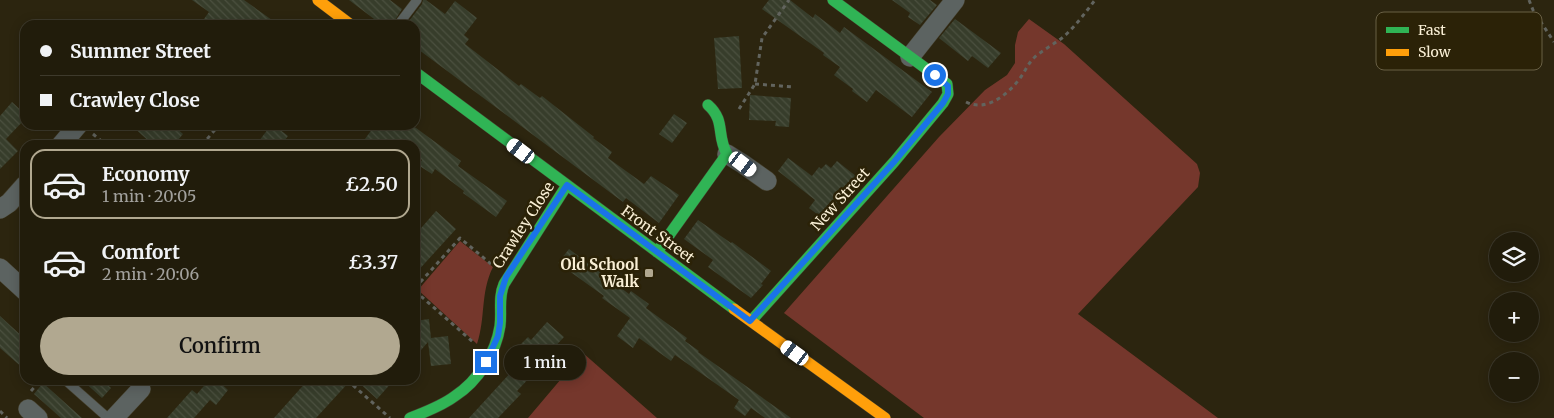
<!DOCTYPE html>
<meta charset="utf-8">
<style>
:root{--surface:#211c0b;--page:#2d2919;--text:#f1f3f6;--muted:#a2a19d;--line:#3e3a2c;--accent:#b1a890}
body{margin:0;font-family:Merriweather,serif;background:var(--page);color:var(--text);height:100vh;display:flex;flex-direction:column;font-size:19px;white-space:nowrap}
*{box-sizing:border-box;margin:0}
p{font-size:16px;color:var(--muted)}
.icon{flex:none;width:28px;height:28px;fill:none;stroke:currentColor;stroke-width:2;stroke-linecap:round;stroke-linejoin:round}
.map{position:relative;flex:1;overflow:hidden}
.details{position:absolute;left:20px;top:140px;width:400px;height:245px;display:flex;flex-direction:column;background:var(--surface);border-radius:15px;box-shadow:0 2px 12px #0003,0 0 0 1px var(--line)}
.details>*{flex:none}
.hud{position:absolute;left:20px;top:20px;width:400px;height:110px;border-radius:15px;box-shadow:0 2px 12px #0003,0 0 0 1px var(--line);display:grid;align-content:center;height:110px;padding:0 20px;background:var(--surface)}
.tools{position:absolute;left:1489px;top:232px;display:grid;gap:10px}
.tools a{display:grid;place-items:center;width:50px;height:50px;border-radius:50%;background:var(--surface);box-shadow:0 2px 12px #0003,0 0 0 1px var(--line);font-size:25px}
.end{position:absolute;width:22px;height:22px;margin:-11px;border:6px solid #1a73e8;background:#fff;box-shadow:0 0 0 2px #fff}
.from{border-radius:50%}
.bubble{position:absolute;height:35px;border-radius:18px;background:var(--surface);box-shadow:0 2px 12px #0003,0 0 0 1px var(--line);font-size:16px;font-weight:600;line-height:35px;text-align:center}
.car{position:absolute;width:15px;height:30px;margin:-15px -8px;border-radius:6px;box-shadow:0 0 4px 1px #0007;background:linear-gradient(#fff 24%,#345 0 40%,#fff 0 76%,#345 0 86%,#fff 0)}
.hud b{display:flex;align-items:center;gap:18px;height:48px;font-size:19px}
.hud b+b{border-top:1px solid var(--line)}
.hud i{width:12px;height:12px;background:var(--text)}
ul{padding:9px 0 0;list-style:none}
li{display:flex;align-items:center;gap:15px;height:70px;margin:0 10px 8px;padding:0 10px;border:2px solid transparent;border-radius:15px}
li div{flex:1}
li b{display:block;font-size:19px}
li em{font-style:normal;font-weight:600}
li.selected{border-color:var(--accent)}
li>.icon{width:45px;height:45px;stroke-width:1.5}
.cta{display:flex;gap:10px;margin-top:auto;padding:10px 20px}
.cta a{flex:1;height:58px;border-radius:30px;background:var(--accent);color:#111;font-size:20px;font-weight:600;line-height:58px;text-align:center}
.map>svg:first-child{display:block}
.green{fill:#75372c}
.building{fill:url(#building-back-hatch)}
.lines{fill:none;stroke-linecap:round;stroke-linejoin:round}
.lane-casing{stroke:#46402d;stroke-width:10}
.street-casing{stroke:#46402d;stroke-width:20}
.fast-casing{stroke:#46402d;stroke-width:12}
.slow-casing{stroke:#46402d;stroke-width:12}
.path{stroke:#62645e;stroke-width:3;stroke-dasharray:4 4;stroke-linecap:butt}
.lane{stroke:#5c6361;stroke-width:9}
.street{stroke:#5c6361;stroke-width:19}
.fast{stroke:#30b455;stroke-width:11}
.slow{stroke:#ff9f0a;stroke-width:11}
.route{stroke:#1a73e8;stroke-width:6}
.poi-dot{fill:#b1a890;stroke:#2b2207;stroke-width:2}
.labels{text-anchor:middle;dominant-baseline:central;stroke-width:5;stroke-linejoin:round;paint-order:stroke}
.street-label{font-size:15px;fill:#f9efd5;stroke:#2b2207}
.poi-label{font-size:15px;font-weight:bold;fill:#f9efd5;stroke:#2b2207;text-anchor:end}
.key{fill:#2b2207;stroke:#696045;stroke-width:1}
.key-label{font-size:14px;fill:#f9efd5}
</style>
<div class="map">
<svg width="1554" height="418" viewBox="0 0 1554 418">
<defs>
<pattern id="building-back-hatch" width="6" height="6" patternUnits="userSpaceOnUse" patternTransform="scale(1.25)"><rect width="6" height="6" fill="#373d2b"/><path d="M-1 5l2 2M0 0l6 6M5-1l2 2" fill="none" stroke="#4b503f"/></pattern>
</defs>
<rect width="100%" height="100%" fill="#2c250f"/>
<!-- green -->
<path class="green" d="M1029,19L1064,44L1197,164L1200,173L1198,187L1078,314L1218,418H924L784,313L939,137L985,90L1007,75L1015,63V45L1018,32Z
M460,241L493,267C480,293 486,317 477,344L418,290Z
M583,353L657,418H528Z"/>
<!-- building -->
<path class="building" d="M192,0H244L279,25H212L204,19L209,12Z
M349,0H390L402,9L392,25H382Z
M423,0H426L445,14L455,1L477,18L464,35L469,39L465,44L519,86L521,84L540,98L542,96L594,137L593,138L612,152L608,158L644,184L651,176L679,195L659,223L626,198L623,202L415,47V25H406L422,4Z
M769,0H790L813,18L815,14L840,33L844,27L932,92L931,93L912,117L876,90L867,102L852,91L853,89L834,75L840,67L823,55L824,53L762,9Z
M892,0H930L937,5L920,25L908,17L910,13Z
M955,19L1001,53L988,68L972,56L968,61L939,38Z
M739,36L742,88L718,89L714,38Z
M750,95L791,98L789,127L775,126L776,121L749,120Z
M12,102L25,114V119L6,139L18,151L0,169V116Z
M674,114L687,123L672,143L659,134Z
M131,125H173L183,134L174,145H153Z
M271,125H274L288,136L281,145H256Z
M375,125H412L461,161L458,166L507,201L496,217L463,193L464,191L435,169L432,174L418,165L422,160L415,155V145H401L400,144L399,145H373L365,139Z
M788,158L812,176L819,167L821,169L826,164L831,168L837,161L857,177L834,206L829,211L827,210L821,217L809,208L815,200L778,171Z
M436,211L456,229L415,274V235Z
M698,220L731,243L732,242L771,271L761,284L763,285L751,298L708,267L713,260L684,239Z
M569,249L629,294L631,291L649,304L646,308L687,338L685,341L699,351L698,352L791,418H765L751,408L745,416L734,408L739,400L675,355L671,361L639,338L633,348L617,336L630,318L602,298L604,296L558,263Z
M0,316L25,339V370L0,348Z
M429,319L431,338L448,336L451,364L431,366L428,342L415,357V321Z
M547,322L564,337L547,355L549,357L517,391L521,394L498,418H469L522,360L513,352L528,337L531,340Z
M82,380H102L111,388L102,398Z
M209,380H217L228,390L216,405L210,400L194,418H167L192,390L197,394Z
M308,380H351L316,418H274Z
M356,380H394L377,399Z
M43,383L82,418H61L34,394Z"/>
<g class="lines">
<defs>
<path id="lane" d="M398,25L417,0
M65,380L108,418"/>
<path id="street" d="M910,57L955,0
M61,145L78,125
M727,154L743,164L767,181
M0,209L9,203L25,185
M0,268L25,291
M28,409L38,418
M114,418L141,389"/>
<path id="fast" d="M415,72L734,309
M657,252L727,154C716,135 726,121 708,105
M751,321L894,162L943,103L948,94L947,84L833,0
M410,418C425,412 442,406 455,396C478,381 496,353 500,326C502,311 498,298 504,284L567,185"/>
<path id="slow" d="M318,0L351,25
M734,309L885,418"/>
</defs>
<!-- lane casing -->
<use href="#lane" class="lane-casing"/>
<!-- street casing -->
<use href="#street" class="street-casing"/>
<!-- fast casing -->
<use href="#fast" class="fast-casing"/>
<!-- slow casing -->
<use href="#slow" class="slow-casing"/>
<!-- path -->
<path class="path" d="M1529,0L1533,10L1554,42
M755,84L794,87
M966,102C988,113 1011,92 1023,74C1027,67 1030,61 1037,55C1045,49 1054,44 1062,38C1075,27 1085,13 1095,0
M739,109L755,84L762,38L789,0
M93,134L106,145
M202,145L219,125
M415,288L460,238L491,264
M415,291L473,342
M347,380L390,418
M31,391L41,380
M0,411L7,418"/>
<!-- lane -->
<use href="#lane" class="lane"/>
<!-- street -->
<use href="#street" class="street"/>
<!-- fast -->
<use href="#fast" class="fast"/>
<!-- slow -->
<use href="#slow" class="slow"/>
</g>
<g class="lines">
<!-- route -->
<path class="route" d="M486,362L498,336L500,323V296L506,277L567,185L750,321L894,162L943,103L948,94V86L935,75"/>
</g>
<!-- markers -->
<rect class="poi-dot" x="644" y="268" width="10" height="10" rx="2.5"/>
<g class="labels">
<!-- street labels -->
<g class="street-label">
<text transform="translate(840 199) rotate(-48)">New Street</text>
<text transform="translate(523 225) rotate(-57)">Crawley Close</text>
<text transform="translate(658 234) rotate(36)">Front Street</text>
</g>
<!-- poi labels -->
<g class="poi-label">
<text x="639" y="264">Old School<tspan x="639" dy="17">Walk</tspan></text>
</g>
</g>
<!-- legend -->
<rect x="1376" y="12" width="166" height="58" rx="8" class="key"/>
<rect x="1386" y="27" width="23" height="6" fill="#30b455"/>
<rect x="1386" y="49" width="23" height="7" fill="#ff9f0a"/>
<g class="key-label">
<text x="1418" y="35">Fast</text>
<text x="1418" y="57">Slow</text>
</g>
</svg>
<div class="tools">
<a><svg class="icon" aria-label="layers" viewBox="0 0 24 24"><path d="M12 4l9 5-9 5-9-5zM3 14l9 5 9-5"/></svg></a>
<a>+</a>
<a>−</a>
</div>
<i class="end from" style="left:935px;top:75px"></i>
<i class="end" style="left:486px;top:362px"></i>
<div class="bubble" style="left:504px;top:345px;width:82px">1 min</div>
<i class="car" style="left:521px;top:151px;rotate:307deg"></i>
<i class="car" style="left:743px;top:164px;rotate:127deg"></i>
<i class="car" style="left:795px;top:353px;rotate:306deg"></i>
<div class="hud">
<b><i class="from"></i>Summer Street</b>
<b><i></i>Crawley Close</b>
</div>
<section class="details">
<ul>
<li class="selected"><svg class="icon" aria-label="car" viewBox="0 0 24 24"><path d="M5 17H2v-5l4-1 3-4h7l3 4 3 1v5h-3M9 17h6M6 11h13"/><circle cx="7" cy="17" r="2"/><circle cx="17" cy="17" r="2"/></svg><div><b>Economy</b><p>1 min · 20:05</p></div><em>£2.50</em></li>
<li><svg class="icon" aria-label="car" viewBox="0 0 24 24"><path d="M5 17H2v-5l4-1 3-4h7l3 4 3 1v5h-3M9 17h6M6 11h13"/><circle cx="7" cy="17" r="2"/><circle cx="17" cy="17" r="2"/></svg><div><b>Comfort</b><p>2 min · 20:06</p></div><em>£3.37</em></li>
</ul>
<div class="cta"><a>Confirm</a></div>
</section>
</div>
